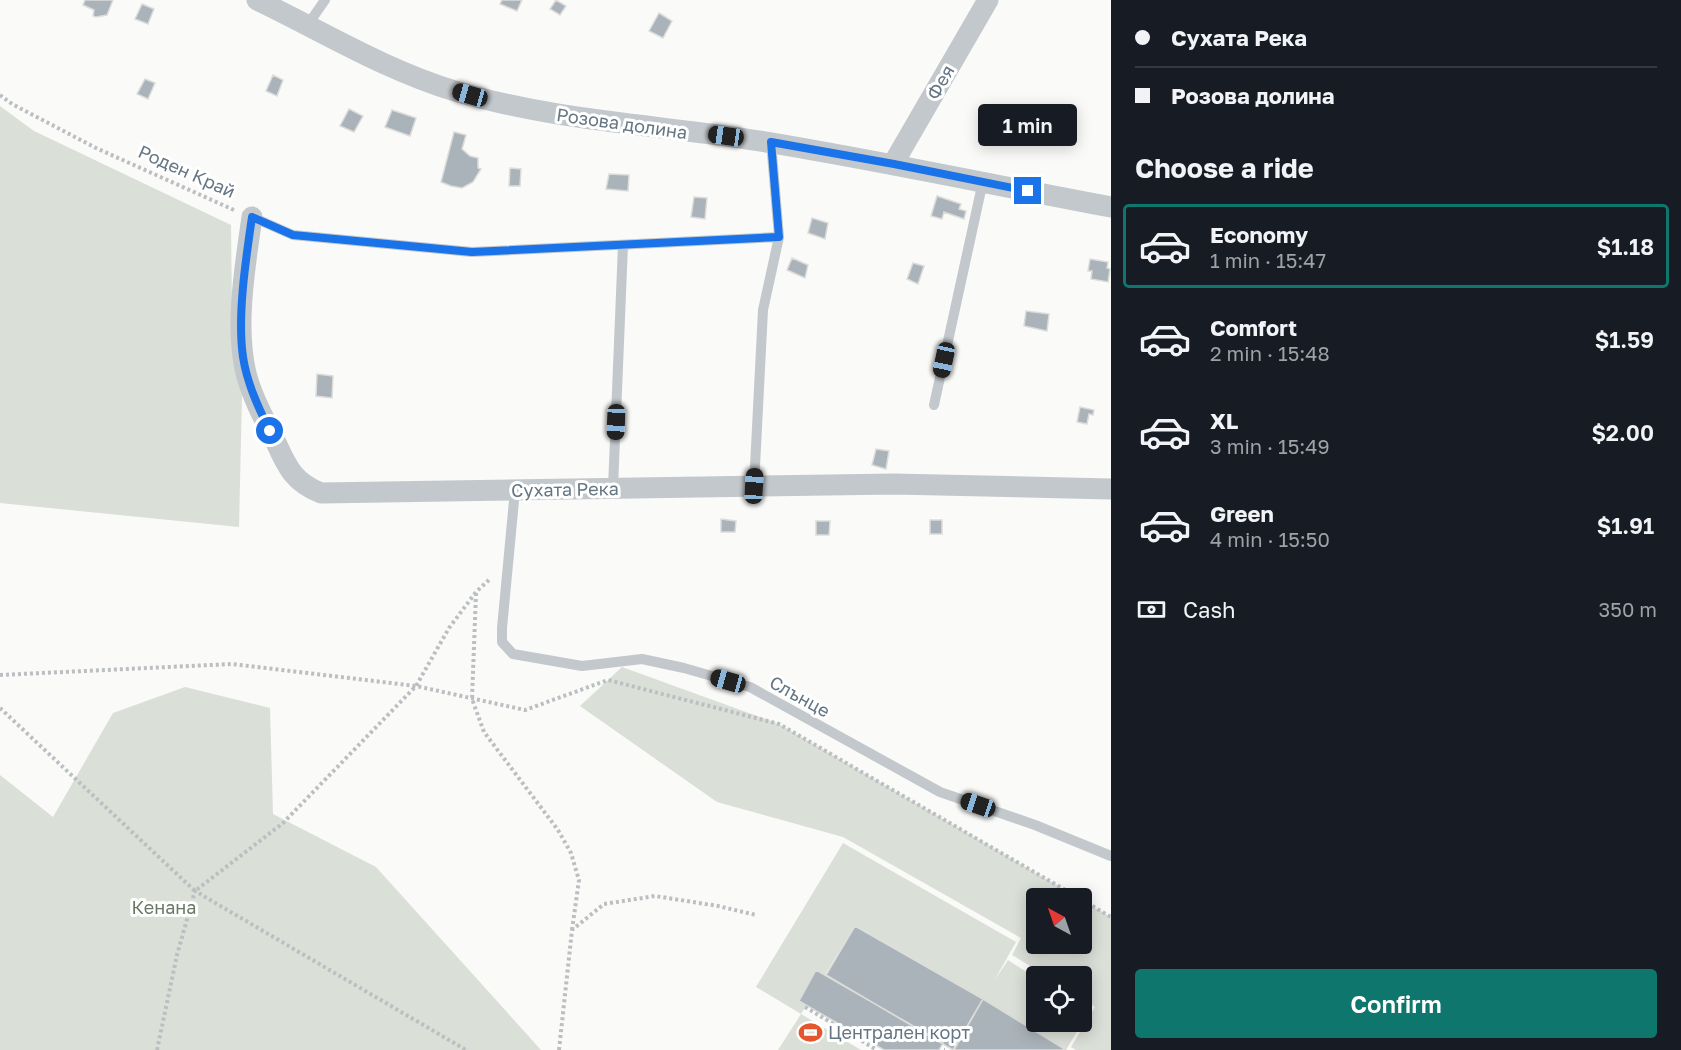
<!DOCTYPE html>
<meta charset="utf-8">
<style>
:root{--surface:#171b24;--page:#20242c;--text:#f1f3f6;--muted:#9ea1a6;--line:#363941;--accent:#0f766e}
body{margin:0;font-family:"Golos Text",sans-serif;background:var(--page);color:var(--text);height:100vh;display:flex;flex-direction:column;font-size:22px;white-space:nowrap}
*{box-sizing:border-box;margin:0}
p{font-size:20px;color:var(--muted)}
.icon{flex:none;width:33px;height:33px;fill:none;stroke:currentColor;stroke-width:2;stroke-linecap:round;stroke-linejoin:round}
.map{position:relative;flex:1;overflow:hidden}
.details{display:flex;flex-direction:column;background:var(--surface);width:570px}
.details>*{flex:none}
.hud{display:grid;align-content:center;height:132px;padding:0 24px;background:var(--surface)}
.needle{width:39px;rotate:320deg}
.buttons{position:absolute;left:1026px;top:888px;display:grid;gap:12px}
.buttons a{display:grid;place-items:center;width:66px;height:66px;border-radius:6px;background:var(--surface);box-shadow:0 3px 15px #0003;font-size:30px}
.end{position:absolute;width:27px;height:27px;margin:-14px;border:8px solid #1a73e8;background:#fff;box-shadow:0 0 0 3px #fff}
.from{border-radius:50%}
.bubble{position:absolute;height:42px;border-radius:6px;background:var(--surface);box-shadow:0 3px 15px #0003;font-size:20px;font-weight:600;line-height:42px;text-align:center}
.car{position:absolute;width:18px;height:36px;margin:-18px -9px;border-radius:8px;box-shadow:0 0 4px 2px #0007;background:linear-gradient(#222 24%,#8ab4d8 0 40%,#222 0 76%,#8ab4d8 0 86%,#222 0)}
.hud b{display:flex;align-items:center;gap:21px;height:57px;font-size:22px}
.hud b+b{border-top:2px solid var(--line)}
.hud i{width:15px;height:15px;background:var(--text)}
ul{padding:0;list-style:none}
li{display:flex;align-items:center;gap:18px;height:84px;margin:0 12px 9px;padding:0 12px;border:3px solid transparent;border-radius:6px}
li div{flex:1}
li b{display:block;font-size:22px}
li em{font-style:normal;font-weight:600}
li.selected{border-color:var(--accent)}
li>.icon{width:54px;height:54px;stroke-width:1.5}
h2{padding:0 24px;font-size:27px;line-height:72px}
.pay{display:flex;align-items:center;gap:15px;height:66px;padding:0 24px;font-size:22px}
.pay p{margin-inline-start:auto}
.action{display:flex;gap:12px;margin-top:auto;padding:12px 24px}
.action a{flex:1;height:69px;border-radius:6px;background:var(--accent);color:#fff;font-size:24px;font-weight:600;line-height:69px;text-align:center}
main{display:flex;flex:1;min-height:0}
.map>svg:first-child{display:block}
.green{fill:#dadfd7}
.building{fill:#aab3b9;stroke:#dcdcda;stroke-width:1.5}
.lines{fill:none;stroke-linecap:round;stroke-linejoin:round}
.path{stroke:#bbbfc2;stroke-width:4;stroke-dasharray:3 3;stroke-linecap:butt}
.service{stroke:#c3c8cc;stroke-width:10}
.minor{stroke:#c3c8cc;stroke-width:21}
.route{stroke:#1a73e8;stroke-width:8}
.labels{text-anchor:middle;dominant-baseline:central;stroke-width:6;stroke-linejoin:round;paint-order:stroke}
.street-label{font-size:18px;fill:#657683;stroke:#fff}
.park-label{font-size:18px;fill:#687a64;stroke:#fff}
.poi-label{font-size:18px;fill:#657683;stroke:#fff;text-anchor:start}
</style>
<main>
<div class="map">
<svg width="1111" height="1050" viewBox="0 0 1111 1050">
<rect width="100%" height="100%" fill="#fafaf8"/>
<!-- green -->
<path class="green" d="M0,106L34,131L231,225L232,313L242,396L239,527L0,503Z
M622,667L779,724L1079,898H1036V944H1082V900L1111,917V1050H1076L1071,1047L1095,1007L1082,998V976H1047L1012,955L1021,938L843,837L717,802L580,706Z
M185,687L270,708L273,814L376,867L541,1050H0V775L53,817L113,713Z
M843,843L1016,942L994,981L1008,960L1036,978V1022H1082V1006L1089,1011L1066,1050L983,999L855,925L801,1014L861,1050H778L801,1014L756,987Z"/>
<!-- building -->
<path class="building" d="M85,0H113L107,15L96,17L93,16L94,10L83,5Z
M502,0H522L517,11L500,4Z
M556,0L566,6L560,15L550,9Z
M142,4L154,9L148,24L135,19Z
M659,13L672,21L663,38L649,31Z
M273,75L283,80L277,96L266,91Z
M145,79L155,83L148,99L137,94Z
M349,109L363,116L354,132L340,126Z
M392,110L416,118L410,136L385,127Z
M454,132L466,135L462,149L470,156L478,158V168L481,169L473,182L462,188L451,186L441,182Z
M510,168L521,169L520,186H509Z
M609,174L629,175L628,191L606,189Z
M937,196L961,204L959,209L966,211L964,219L944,212L942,219L931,216Z
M694,197L707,198L705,219L691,217Z
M812,218L828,223L825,239L808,233Z
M792,258L808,265L805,278L787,270Z
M1090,259L1108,262L1107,268L1110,269L1108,282L1091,279L1092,271H1088Z
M913,263L924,266L918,284L907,279Z
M1026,311L1049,314L1047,331L1024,326Z
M317,374L333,376L332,398L316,396Z
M1080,407L1094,410L1093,415L1089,414L1087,424L1077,422Z
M876,449L889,451L886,469L872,465Z
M721,519L736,521L735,532H721Z
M930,520H942V534H930Z
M816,521H830L829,535H816Z
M855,926L983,999L953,1050L826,975Z
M816,970L943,1043L939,1050H884L799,1001Z
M983,999L1066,1050H954Z"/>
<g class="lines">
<!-- path -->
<path class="path" d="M0,95L12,104L96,148L234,210
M476,593L472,699L484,732L558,830L571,853L579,880L572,930
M0,675L232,664L416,686L525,710L608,680L779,724L1079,898
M0,708L195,891L283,823L416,686L449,628L476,592L491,578
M1082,900L1111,917
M805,1007L877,1050
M157,1050L177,955L195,891L466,1050
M559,1050L572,930L604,904L655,896L718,906L756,915
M944,1050H945"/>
<!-- service -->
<path class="service" d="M307,26L325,0
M252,217L293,235L472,252L779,237L771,142
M934,405L983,181
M754,486L763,310L779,237
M613,488L623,245
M515,490L502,628V642L513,654L582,666L642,659L684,668L750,687L940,792L1035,825L1111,856"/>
<!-- minor -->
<path class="minor" d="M257,0C322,31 385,70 455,91C558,122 666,125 772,143C886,162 998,186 1111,207
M893,164L988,0
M252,217C245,266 234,330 247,377C253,398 263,417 273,436C286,464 291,481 321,493L894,484L1111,489"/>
</g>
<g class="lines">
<!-- route -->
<path class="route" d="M270,431C258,407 247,383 243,357C237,316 246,258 252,217L293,235L472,252L779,237L771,142L894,164L1028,191"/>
</g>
<!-- icons -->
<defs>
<symbol id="stadium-bare" viewBox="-9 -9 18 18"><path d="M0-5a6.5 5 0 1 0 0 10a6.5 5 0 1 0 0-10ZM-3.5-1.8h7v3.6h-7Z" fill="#e4572e" stroke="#fff" stroke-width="2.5" paint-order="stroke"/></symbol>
</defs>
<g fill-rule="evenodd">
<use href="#stadium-bare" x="794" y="1016" width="33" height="33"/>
</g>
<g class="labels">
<!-- street labels -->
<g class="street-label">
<text transform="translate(940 82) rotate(-60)">Фея</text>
<text transform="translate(622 123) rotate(8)">Розова долина</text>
<text transform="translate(187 171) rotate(24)">Роден Край</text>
<text transform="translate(565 489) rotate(-1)">Сухата Река</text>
<text transform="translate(800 696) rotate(29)">Слънце</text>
</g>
<!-- park labels -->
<g class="park-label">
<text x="164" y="907">Кенана</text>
</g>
<!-- poi labels -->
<g class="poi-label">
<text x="828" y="1032">Централен корт</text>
</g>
</g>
</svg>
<div class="buttons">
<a><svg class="needle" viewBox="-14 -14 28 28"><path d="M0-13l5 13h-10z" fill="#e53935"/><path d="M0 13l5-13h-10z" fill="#9ea1a6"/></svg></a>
<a><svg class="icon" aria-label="locate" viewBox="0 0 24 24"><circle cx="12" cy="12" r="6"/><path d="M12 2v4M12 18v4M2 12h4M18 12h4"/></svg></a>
</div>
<i class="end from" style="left:270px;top:431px"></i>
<i class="end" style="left:1028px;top:191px"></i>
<div class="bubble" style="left:978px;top:104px;width:99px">1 min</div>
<i class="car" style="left:470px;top:95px;rotate:286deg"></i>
<i class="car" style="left:726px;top:136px;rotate:278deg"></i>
<i class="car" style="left:944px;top:360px;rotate:192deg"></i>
<i class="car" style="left:616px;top:422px;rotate:182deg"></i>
<i class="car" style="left:754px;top:486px;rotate:3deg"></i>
<i class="car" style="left:728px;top:681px;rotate:286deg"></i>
<i class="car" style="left:978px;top:805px;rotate:289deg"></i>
</div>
<section class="details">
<div class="hud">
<b><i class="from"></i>Сухата Река</b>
<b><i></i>Розова долина</b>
</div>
<h2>Choose a ride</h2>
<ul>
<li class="selected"><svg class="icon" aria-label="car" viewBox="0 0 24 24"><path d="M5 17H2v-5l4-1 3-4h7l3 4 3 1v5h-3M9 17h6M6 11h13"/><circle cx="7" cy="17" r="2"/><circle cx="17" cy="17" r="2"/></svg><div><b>Economy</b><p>1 min · 15:47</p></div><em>$1.18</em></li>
<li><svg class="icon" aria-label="car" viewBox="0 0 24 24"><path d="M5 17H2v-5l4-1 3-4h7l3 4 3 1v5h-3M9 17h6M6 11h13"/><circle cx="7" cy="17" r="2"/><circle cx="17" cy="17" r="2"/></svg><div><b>Comfort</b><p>2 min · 15:48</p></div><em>$1.59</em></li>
<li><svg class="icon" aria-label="car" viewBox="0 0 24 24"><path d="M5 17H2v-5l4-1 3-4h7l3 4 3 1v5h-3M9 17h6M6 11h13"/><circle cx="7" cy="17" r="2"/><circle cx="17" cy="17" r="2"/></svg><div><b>XL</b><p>3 min · 15:49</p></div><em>$2.00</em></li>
<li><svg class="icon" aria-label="car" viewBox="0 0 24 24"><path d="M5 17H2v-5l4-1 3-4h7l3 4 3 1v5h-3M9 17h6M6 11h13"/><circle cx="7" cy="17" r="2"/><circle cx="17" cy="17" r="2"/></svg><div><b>Green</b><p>4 min · 15:50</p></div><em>$1.91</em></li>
</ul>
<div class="pay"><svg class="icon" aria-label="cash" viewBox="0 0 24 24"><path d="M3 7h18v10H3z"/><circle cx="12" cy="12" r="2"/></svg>Cash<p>350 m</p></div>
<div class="action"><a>Confirm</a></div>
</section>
</main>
